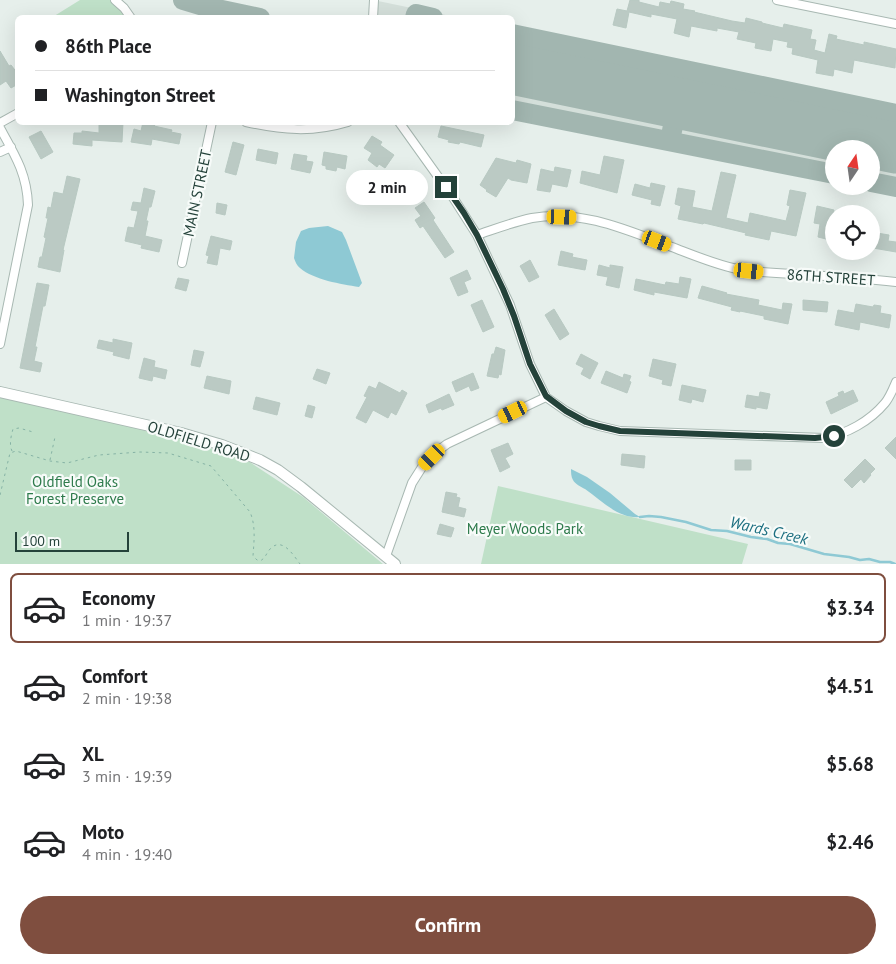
<!DOCTYPE html>
<meta charset="utf-8">
<style>
:root{--surface:#fff;--page:#f6f6f6;--text:#202124;--muted:#757577;--line:#e0e0e0;--accent:#7f4e3f}
body{margin:0;font-family:"PT Sans",sans-serif;background:var(--page);color:var(--text);height:100vh;display:flex;flex-direction:column;font-size:19px;white-space:nowrap}
*{box-sizing:border-box;margin:0}
p{font-size:16px;color:var(--muted)}
.icon{flex:none;width:28px;height:28px;fill:none;stroke:currentColor;stroke-width:2;stroke-linecap:round;stroke-linejoin:round}
.map{position:relative;height:564px;overflow:hidden}
.panel{display:flex;flex-direction:column;background:var(--surface);flex:1}
.panel>*{flex:none}
.guide{position:absolute;left:15px;top:15px;width:500px;height:110px;border-radius:8px;box-shadow:0 5px 20px #0002;display:grid;align-content:center;height:110px;padding:0 20px;background:var(--surface)}
.needle{width:32px;rotate:13deg}
.tools{position:absolute;left:825px;top:140px;display:grid;gap:10px}
.tools a{display:grid;place-items:center;width:55px;height:55px;border-radius:50%;background:var(--surface);box-shadow:0 5px 20px #0002;font-size:25px}
.scale{position:absolute;left:15px;bottom:12px;width:114px;box-sizing:border-box;padding-left:5px;border:2px solid #24423a;border-top:0;font-size:14px;line-height:18px;white-space:nowrap;color:#24423a;-webkit-text-stroke:4px #f7fbf9;paint-order:stroke}
.end{position:absolute;width:22px;height:22px;margin:-11px;border:6px solid #24423a;background:#fff;box-shadow:0 0 0 2px #fff}
.from{border-radius:50%}
.bubble{position:absolute;height:35px;border-radius:18px;background:var(--surface);box-shadow:0 5px 20px #0002;font-size:16px;font-weight:700;line-height:35px;text-align:center}
.car{position:absolute;width:15px;height:30px;margin:-15px -8px;border-radius:6px;box-shadow:0 0 4px 1px #0007;background:linear-gradient(#f5c518 24%,#345 0 40%,#f5c518 0 76%,#345 0 86%,#f5c518 0)}
.guide b{display:flex;align-items:center;gap:18px;height:48px;font-size:19px}
.guide b+b{border-top:1px solid var(--line)}
.guide i{width:12px;height:12px;background:var(--text)}
ul{padding:9px 0 0;list-style:none}
li{display:flex;align-items:center;gap:15px;height:70px;margin:0 10px 8px;padding:0 10px;border:2px solid transparent;border-radius:8px}
li div{flex:1}
li b{display:block;font-size:19px}
li em{font-style:normal;font-weight:700}
li.selected{border-color:var(--accent)}
li>.icon{width:45px;height:45px;stroke-width:1.5}
.action{display:flex;gap:10px;margin-top:auto;padding:10px 20px}
.action a{flex:1;height:58px;border-radius:30px;background:var(--accent);color:#fff;font-size:20px;font-weight:700;line-height:58px;text-align:center}
.map>svg:first-child{display:block}
.built{fill:#d4dfda}
.green{fill:#bfe0c8}
.water{fill:#8ec9d4}
.lines{fill:none;stroke-linecap:round;stroke-linejoin:round}
.stream{stroke:#8ec9d4;stroke-width:2.5}
.taxiway{stroke:#a2b6b0;stroke-width:20}
.runway{stroke:#a2b6b0;stroke-width:51}
.building{fill:#bbcac4;stroke:#b8c9c2}
.minor-casing{stroke:#a8b8b2;stroke-width:10}
.tertiary-casing{stroke:#a8b8b2;stroke-width:12}
.path{stroke:#86b3a5;stroke-width:1;stroke-dasharray:2.5 4;stroke-linecap:butt}
.minor{stroke:#fff;stroke-width:8}
.tertiary{stroke:#fff;stroke-width:10}
.route{stroke:#24423a;stroke-width:6}
.labels{text-anchor:middle;dominant-baseline:central;stroke-width:4.5;stroke-linejoin:round;paint-order:stroke}
.street-label{font-size:15px;fill:#24423a;stroke:#f7fbf9}
.park-label{font-size:15px;fill:#2d7a4b;stroke:#f7fbf9}
.water-label{font-size:16px;font-style:italic;fill:#1c6f80;stroke:#f7fbf9}
</style>
<div class="map">
<svg width="896" height="564" viewBox="0 0 896 564">
<rect width="100%" height="100%" fill="#e6efeb"/>
<!-- built -->
<path class="built" d="M378,1L455,17L376,18Z
M513,29L896,107V193L864,186H871V149H834V180L513,114Z"/>
<!-- green -->
<path class="green" d="M80,0H115L131,18H51Z
M0,396L112,421L202,445L248,461L303,497L383,564H0Z
M498,486L748,544L742,564H481Z"/>
<!-- water -->
<path class="water" d="M328,226L342,232L346,240L362,283L359,287C341,284 314,280 300,268C297,266 295,261 294,258L296,242L301,231L309,228Z
M571,469L587,477L610,493L635,514L640,517C618,519 601,500 585,489C581,487 575,484 573,480C571,477 571,472 571,469Z"/>
<g class="lines">
<!-- stream -->
<path class="stream" d="M640,517L649,516L661,517L686,522L711,530L727,531L751,537L767,539L778,543L790,544L824,554L849,557L860,560L869,559L880,562H890L895,564"/>
<!-- taxiway -->
<path class="taxiway" d="M183,0L203,6L260,18
M415,18L416,14L433,18
M512,34L896,114
M512,110L834,174
M813,131L819,98
M670,141L684,70
M871,182L896,187"/>
<!-- runway -->
<path class="runway" d="M512,69L896,148"/>
</g>
<!-- building -->
<path class="building" d="M630,0H639V2L659,7L660,2L670,4L671,1L684,4L683,9L695,11L694,12L732,21L745,23L746,18L762,22V23L783,28L784,24L812,30L810,39L816,40L814,50L825,53L829,34L837,36L836,39L864,45V42L896,49L895,68L854,60L852,73L834,69L833,76L816,73L818,60L792,54L793,48L787,47L788,42L773,39L771,51L755,48L756,43L737,39L739,32L717,28V31L691,26L689,37L674,33L677,19L651,14V17L629,12L626,28L613,25L617,9L627,11Z
M0,51L9,66L11,65L18,74V84L11,88L6,81L0,85Z
M99,122H123L122,142L92,140V146L73,144L74,133H82V131L99,133Z
M143,122L155,125L154,126L172,130L171,132L181,134L179,144L152,139L151,145L131,142L134,129L141,131Z
M441,126L484,135L481,147L460,142L459,144L448,142L449,140L438,137Z
M41,131L53,152L41,159L29,137Z
M372,136L382,142L380,145L394,155L385,168L379,164L377,167L368,160L372,153L364,148Z
M233,142L244,145L236,175L225,172Z
M258,149L278,153L276,164L256,160Z
M324,152L347,156L345,169L337,167L336,171L326,169V166L322,165Z
M294,154L307,156L306,161L313,162L310,173L291,169Z
M604,156L624,160L617,193L580,183L582,171L600,175Z
M496,158L516,163L517,160L531,164L527,183L511,180L508,178L496,197L486,191L487,190L480,185Z
M555,167L571,170L567,187L552,184L550,192L537,190L541,169L554,172Z
M403,172L417,190L406,199L392,181Z
M721,172L736,175L726,218L748,223L750,213L786,221L790,206L787,205L790,190L806,193L796,236L771,231L769,240L745,235L746,233L704,223L703,224L678,219L681,206L675,204L678,188L695,191L692,207L712,211Z
M67,176L80,179L63,250H64L60,272L38,267L40,257H42L46,238L44,237L48,218H46L48,207L51,208L54,192L63,194Z
M651,183L665,186L660,206L651,204L652,200L632,195L635,184L650,188Z
M144,188L155,191L151,207H149L146,221H148L145,236L162,240L159,252L141,248L142,245L125,241L128,227L134,228L138,211L131,210L133,202L141,203Z
M424,202L435,218L433,220L454,252L445,258L423,226L420,228L415,220L421,216L415,208Z
M217,203L227,205L225,215L216,213Z
M817,206L834,210L831,225L834,226V241L818,237L820,224L814,223Z
M871,232L889,235L888,241L896,242V252L873,248V246L871,245Z
M211,236L232,241L230,250L220,248L217,265L207,263L209,256L206,255Z
M561,251L573,254L572,257L587,260L585,270L558,265Z
M530,260L539,277L529,282L520,266Z
M599,265L610,268V265L623,267L619,288L606,285L608,277L597,275Z
M467,270L471,279L464,282L468,292L458,296L450,278Z
M680,277L691,279L687,298L654,292V295L634,290L636,279L665,285L666,282L679,284Z
M178,278L189,280L186,291L175,288Z
M37,283L49,285L45,306H43L35,347H37L34,361L42,363L40,372L20,368Z
M702,286L727,293L726,294L759,300L758,305L782,310L783,303L792,304L788,324L764,319V316L740,311V312L731,310L732,307L698,298Z
M482,300L494,327L483,332L471,305Z
M803,300L828,302L827,312L803,310Z
M856,304L873,307L874,305L881,306L880,313L891,315L889,328L860,322L859,330L835,325L838,310L854,313Z
M554,309L569,334L560,340L545,315Z
M113,339L132,343L129,359L113,355L114,352L97,348L99,340L113,343Z
M496,347L505,350L501,375L499,374L498,378L487,376L492,354H494Z
M194,350L204,352L200,367L191,365Z
M581,354L598,363L590,379L581,374L584,368L576,364Z
M144,358L155,361L154,367L167,370L165,379L153,376L152,381L139,378Z
M653,359L676,364L671,386L662,384L663,380L649,376Z
M317,369L330,373L326,384L313,379Z
M606,371L623,378L624,374L631,376L629,381L631,382L627,393L601,383Z
M473,373L479,388L471,391L469,386L456,392L452,382Z
M207,376L231,381L229,394L204,388Z
M379,382L400,393L402,390L407,393L396,415L391,412L388,418L373,410L366,423L356,418L367,397L364,396L369,386L376,389Z
M682,385L706,390L703,402L692,399L691,403L679,400Z
M853,390L858,401L831,414L826,402L839,396L838,393L843,391L844,394Z
M760,392L770,394L767,409L756,407V409L745,407L747,395L759,397Z
M449,394L454,405L442,410L441,408L429,413L426,405Z
M256,397L280,403L277,415L253,409Z
M308,405L315,407L312,418L305,416Z
M896,437V459L885,448Z
M508,443L513,454L505,458L510,467L500,472L491,450Z
M622,454L645,456L644,468L621,465Z
M865,459L875,469L870,474L871,475L864,483L861,479L852,488L844,480Z
M735,460H751V470H735Z
M446,492L457,494L456,497L460,498L458,507L466,509L464,517L442,512Z
M440,524L454,528L451,537L437,534Z"/>
<g class="lines">
<defs>
<path id="minor" d="M115,0L124,8L131,18
M777,0L896,24
M373,18L374,0
M246,122C282,130 312,133 348,122
M399,122L454,199L477,235L510,305L530,364L546,397L566,411L586,422L599,426L620,431L824,438C847,434 870,421 885,403C890,397 893,389 896,382
M0,123L18,113
M0,128C15,155 27,174 28,205L0,344
M0,152L11,147
M477,235C495,229 513,222 532,218C581,209 627,230 672,247C693,255 714,264 737,269C755,272 774,273 793,274C828,276 862,278 896,282
M182,263L212,122
M386,556L412,483L424,464L439,450L447,444L546,397"/>
<path id="tertiary" d="M0,392L181,433L222,445L260,460L278,470L301,487L395,564"/>
</defs>
<!-- minor casing -->
<use href="#minor" class="minor-casing"/>
<!-- tertiary casing -->
<use href="#tertiary" class="tertiary-casing"/>
<!-- path -->
<path class="path" d="M12,451C9,445 11,436 13,429L19,428L33,432
M50,460L55,437
M0,495L10,453L16,451L50,461L67,463L99,455L140,452L168,453L211,466L250,512C256,526 254,541 253,556L257,560L260,561C266,558 266,553 271,548C283,537 294,556 300,564"/>
<!-- minor -->
<use href="#minor" class="minor"/>
<!-- tertiary -->
<use href="#tertiary" class="tertiary"/>
</g>
<g class="lines">
<!-- route -->
<path class="route" d="M446,187L464,213L477,235L503,289L514,316L530,364L546,396L566,411L586,422L599,426L620,431L815,438L834,436"/>
</g>
<g class="labels">
<!-- street labels -->
<g class="street-label">
<text transform="translate(197 193) rotate(-78)">MAIN STREET</text>
<text transform="translate(831 277) rotate(4)">86TH STREET</text>
<text transform="translate(199 441) rotate(17)">OLDFIELD ROAD</text>
</g>
<!-- park labels -->
<g class="park-label">
<text x="75" y="481">Oldfield Oaks<tspan x="75" dy="17">Forest Preserve</tspan></text>
<text x="525" y="528">Meyer Woods Park</text>
</g>
<!-- water labels -->
<g class="water-label">
<text transform="translate(769 530) rotate(13)">Wards Creek</text>
</g>
</g>
</svg>
<div class="tools">
<a><svg class="needle" viewBox="-14 -14 28 28"><path d="M0-13l5 13h-10z" fill="#e53935"/><path d="M0 13l5-13h-10z" fill="#757577"/></svg></a>
<a><svg class="icon" aria-label="locate" viewBox="0 0 24 24"><circle cx="12" cy="12" r="6"/><path d="M12 2v4M12 18v4M2 12h4M18 12h4"/></svg></a>
</div>
<div class="scale">100 m</div>
<i class="end from" style="left:834px;top:436px"></i>
<i class="end" style="left:446px;top:187px"></i>
<div class="bubble" style="left:346px;top:170px;width:82px">2 min</div>
<i class="car" style="left:562px;top:217px;rotate:92deg"></i>
<i class="car" style="left:657px;top:241px;rotate:111deg"></i>
<i class="car" style="left:749px;top:271px;rotate:96deg"></i>
<i class="car" style="left:513px;top:412px;rotate:244deg"></i>
<i class="car" style="left:432px;top:457px;rotate:225deg"></i>
<div class="guide">
<b><i class="from"></i>86th Place</b>
<b><i></i>Washington Street</b>
</div>
</div>
<section class="panel">
<ul>
<li class="selected"><svg class="icon" aria-label="car" viewBox="0 0 24 24"><path d="M5 17H2v-5l4-1 3-4h7l3 4 3 1v5h-3M9 17h6M6 11h13"/><circle cx="7" cy="17" r="2"/><circle cx="17" cy="17" r="2"/></svg><div><b>Economy</b><p>1 min · 19:37</p></div><em>$3.34</em></li>
<li><svg class="icon" aria-label="car" viewBox="0 0 24 24"><path d="M5 17H2v-5l4-1 3-4h7l3 4 3 1v5h-3M9 17h6M6 11h13"/><circle cx="7" cy="17" r="2"/><circle cx="17" cy="17" r="2"/></svg><div><b>Comfort</b><p>2 min · 19:38</p></div><em>$4.51</em></li>
<li><svg class="icon" aria-label="car" viewBox="0 0 24 24"><path d="M5 17H2v-5l4-1 3-4h7l3 4 3 1v5h-3M9 17h6M6 11h13"/><circle cx="7" cy="17" r="2"/><circle cx="17" cy="17" r="2"/></svg><div><b>XL</b><p>3 min · 19:39</p></div><em>$5.68</em></li>
<li><svg class="icon" aria-label="car" viewBox="0 0 24 24"><path d="M5 17H2v-5l4-1 3-4h7l3 4 3 1v5h-3M9 17h6M6 11h13"/><circle cx="7" cy="17" r="2"/><circle cx="17" cy="17" r="2"/></svg><div><b>Moto</b><p>4 min · 19:40</p></div><em>$2.46</em></li>
</ul>
<div class="action"><a>Confirm</a></div>
</section>
